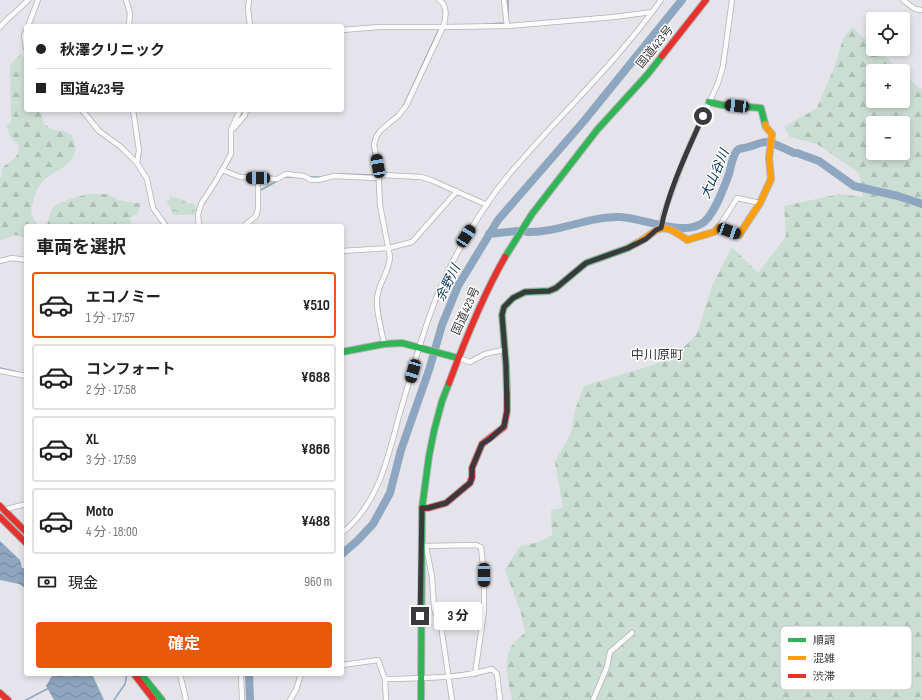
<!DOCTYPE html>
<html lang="ja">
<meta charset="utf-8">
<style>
:root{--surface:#fff;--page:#f2f2f2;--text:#222;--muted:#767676;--line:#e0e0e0;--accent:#ea580c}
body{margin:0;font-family:"Sofia Sans Condensed","Noto Sans JP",sans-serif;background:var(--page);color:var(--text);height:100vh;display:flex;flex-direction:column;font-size:15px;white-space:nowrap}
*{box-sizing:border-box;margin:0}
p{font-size:13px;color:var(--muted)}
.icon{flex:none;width:22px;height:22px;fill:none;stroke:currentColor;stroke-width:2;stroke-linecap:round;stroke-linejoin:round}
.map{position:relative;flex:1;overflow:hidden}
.drawer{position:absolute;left:24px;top:224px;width:320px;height:452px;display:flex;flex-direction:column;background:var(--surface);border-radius:4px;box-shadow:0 2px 6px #0003}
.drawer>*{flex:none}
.hud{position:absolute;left:24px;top:24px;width:320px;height:88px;border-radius:4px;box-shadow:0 2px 6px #0003;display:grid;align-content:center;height:88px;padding:0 12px;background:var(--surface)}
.fabs{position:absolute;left:866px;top:12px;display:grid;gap:8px}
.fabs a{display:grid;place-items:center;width:44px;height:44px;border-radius:4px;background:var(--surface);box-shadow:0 2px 6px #0003;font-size:20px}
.end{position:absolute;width:18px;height:18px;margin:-9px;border:5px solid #3a3a3e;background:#fff;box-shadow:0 0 0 2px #fff}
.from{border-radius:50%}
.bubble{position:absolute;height:28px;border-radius:4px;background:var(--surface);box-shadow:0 2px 6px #0003;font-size:13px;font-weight:700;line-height:28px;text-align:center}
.car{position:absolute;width:12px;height:24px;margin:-12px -6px;border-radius:5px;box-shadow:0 0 3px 1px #0007;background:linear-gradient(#222 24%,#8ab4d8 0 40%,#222 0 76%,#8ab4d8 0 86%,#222 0)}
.hud b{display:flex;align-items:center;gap:14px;height:38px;font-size:15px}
.hud b+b{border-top:1px solid var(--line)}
.hud i{width:10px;height:10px;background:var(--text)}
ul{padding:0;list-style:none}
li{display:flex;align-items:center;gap:12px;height:66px;margin:0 8px 6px;padding:0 4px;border:2px solid var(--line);border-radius:4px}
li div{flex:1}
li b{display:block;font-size:15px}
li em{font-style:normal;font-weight:700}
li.selected{border-color:var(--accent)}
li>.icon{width:36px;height:36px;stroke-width:1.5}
h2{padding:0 12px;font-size:18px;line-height:48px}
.pay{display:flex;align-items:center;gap:10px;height:44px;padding:0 12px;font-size:15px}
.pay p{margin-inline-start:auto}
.cta{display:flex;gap:8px;margin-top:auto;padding:8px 12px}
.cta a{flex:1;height:46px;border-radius:4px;background:var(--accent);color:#fff;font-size:16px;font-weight:700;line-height:46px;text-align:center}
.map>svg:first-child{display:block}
.forest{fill:url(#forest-firs);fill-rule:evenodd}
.park{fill:url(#park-crowns)}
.water{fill:url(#water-waves)}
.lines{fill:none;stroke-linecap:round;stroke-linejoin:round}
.stream{stroke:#8ea6bf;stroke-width:1.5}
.river{stroke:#8ea6bf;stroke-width:8}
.street-casing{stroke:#b2b2b7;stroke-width:6}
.fast-casing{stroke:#b2b2b7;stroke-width:8}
.slow-casing{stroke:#b2b2b7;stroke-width:8}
.jam-casing{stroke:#b2b2b7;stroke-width:8}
.street{stroke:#fbfbfc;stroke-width:4.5}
.fast{stroke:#30b455;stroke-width:6}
.slow{stroke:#ff9f0a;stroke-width:6}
.jam{stroke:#e5322d;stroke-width:6}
.route{stroke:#3a3a3e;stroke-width:5}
.labels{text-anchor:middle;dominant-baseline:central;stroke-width:3;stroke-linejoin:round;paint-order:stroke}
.street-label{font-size:12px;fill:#3a3a3e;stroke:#fff}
.water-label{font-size:13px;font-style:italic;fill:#053252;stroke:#fff}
.neighbourhood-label{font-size:13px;fill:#3a3a3e;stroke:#fff}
.key{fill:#fff;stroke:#c4c4c5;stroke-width:1}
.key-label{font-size:11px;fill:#3a3a3e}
</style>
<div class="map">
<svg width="922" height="700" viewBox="0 0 922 700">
<defs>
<pattern id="forest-firs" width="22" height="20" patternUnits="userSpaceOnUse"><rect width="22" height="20" fill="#cbded4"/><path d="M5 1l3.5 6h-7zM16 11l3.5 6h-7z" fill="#afbfb7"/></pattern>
<pattern id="park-crowns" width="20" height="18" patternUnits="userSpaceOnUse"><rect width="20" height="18" fill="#cbded4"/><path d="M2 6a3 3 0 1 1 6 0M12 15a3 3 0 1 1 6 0" fill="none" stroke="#afbfb7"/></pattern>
<pattern id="water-waves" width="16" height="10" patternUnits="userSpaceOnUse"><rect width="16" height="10" fill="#8ea6bf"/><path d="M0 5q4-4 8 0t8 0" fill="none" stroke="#75889d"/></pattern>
</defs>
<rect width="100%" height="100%" fill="#e4e4ea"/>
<!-- forest -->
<path class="forest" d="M852,27L873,46V49H877L901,71H873V101H903V73L922,90V700H512C509,683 501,660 513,644C516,640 521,636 525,633L521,613L505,570L520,546L539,542L552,535L551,510L563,508L555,462L571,433L575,410L584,386L672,359L697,334L712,286L732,247L758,273L786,236L784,206L839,194L863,197L859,173L817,144L790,137L784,127L817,108L834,68L843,39ZM873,123H903V153H873Z
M20,54L26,58V110H40L44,124L53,130L64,131L71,134C73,138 75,142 75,146C78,164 53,171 43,181C35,189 32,204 31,214L38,226H26V238L15,235L0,241V178L3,174L1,171C6,160 19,162 19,146L11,138L7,127L11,121L10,65Z
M89,194H107L119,200L133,203H141L137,214L130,218L132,226H45C49,222 49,216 51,211C56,201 78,197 89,194Z"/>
<!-- park -->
<path class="park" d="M170,196L186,201L187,204L192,203L196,205L195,215H174L173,214L167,201L169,200Z"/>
<!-- water -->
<path class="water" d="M0,541L20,560L22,568H25L26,569V589L19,584L0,580Z
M53,674H92L104,700H54L46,686Z"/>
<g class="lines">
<!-- stream -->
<path class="stream" d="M508,0V21
M487,24L505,23
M403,107L439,29
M390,120L398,113
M339,174L373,175L376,171C374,157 367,139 380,129
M284,177H298
M310,177H320
M259,191L277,181
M0,368L18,372
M26,700L49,688
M114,700L125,684L127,674"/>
<!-- river -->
<path class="river" d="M527,232C559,233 588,216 620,217C644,218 679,236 701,224C714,217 724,187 729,174C731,167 733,152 739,149C741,148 745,148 748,147C754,146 760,142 766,142C771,142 788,150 794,153H797L819,161L854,186L898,196L922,204
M489,234L517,231
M342,554L357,541L373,524L390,493L401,450L429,370L442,325L458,286L498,220L584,121L682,0
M249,674L250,700"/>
<defs>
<path id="street" d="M126,0L130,13L129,26
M249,0L248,9L250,26
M903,0L915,9L922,10
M28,26L38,0
M507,26L614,17L652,12
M0,27C8,17 19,10 28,0
M342,30L379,27H443L507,26L504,0
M26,31L24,36L26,48
M82,110L99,131L121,147L137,163L147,179L153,208L166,226
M133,110L139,150L137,163
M234,128L245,115L246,110
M222,170L240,177L277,179L286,174L304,176L311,180H318L334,176L375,178L383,175L421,177L431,180L487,205
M199,226L198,215L201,204L216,181L231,154V130L240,110
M244,226L256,216L258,209V177
M719,227L737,198L760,203
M661,228L663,215L685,156L718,83L723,66L732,0
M342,251L389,248L412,242L457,191
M0,261L12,258L26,260
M384,344C382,330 374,306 378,293C381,280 389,271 390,257L380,205L378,166L374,145L376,137L381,130L398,116L406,106L443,27C446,19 448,5 439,0
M458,358L470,362L485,354L503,350L505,348
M0,371L26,376
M3,510L26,504
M342,533C379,503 387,460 399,416C413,369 427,314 448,271C467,233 490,195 519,163C566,109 619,59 661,0
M421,546L476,545L481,547L484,575V611L475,674
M426,546L432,577L434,608L436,615L440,617L442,622V633L452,700
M342,665L378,660L385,679L386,700
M180,674L186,700
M241,674L242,700
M385,679C420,678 458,679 492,669L497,674L500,700
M290,700L296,690L301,674
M593,700L607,667L610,652L632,633"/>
<path id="fast" d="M709,102L722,105L761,108L765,124
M505,257L532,214L597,130L647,75L662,56
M342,352L384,344L402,343L458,358
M507,393L506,365L502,315L504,307L513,298L525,292L549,291L556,288L586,263L628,248L637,243
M141,674L162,700
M421,700L422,508L429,456L434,431L442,401L449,383"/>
<path id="slow" d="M637,243C644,240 649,235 655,231C666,223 678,234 687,240L714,232L719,227L739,235L760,203L771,179L769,158L772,134L766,127L765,124"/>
<path id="jam" d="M662,56L706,0
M449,383C465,340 482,297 505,257
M0,506L26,532
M422,508H428L446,503L470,483L472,477V468L482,444L504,427L507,411V393
M0,517L26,543
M134,674L154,700
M0,693L8,700"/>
</defs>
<!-- street casing -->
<use href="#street" class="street-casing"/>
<!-- fast casing -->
<use href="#fast" class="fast-casing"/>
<!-- slow casing -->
<use href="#slow" class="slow-casing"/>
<!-- jam casing -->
<use href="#jam" class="jam-casing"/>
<!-- street -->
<use href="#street" class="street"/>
<!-- fast -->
<use href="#fast" class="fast"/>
<!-- slow -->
<use href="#slow" class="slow"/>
<!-- jam -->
<use href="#jam" class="jam"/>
</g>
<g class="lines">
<!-- route -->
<path class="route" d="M420,616L422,508H428L446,503L470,483L472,478V468L482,444L490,439L504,426L507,411L506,365L502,315L504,307L513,298L525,292L549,291L556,288L586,263L628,248L646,239L656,230L661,228C669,189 687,152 703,116"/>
</g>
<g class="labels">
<!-- street labels -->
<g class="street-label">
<text transform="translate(655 47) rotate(-51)">国道423号</text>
<text transform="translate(466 311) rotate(-66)">国道423号</text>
</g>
<!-- water labels -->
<g class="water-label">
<text transform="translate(715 174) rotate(-67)">大山谷川</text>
<text transform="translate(448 283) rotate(-64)">余野川</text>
</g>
<!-- neighbourhood labels -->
<g class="neighbourhood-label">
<text x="657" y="355">中川原町</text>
</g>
</g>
<!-- legend -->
<rect x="780" y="626" width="132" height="64" rx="6" class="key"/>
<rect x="788" y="638" width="18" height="4" fill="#30b455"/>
<rect x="788" y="656" width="18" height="4" fill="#ff9f0a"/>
<rect x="788" y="674" width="18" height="4" fill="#e5322d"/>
<g class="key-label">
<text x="813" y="644">順調</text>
<text x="813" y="662">混雑</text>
<text x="813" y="680">渋滞</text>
</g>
</svg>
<div class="fabs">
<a><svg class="icon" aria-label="locate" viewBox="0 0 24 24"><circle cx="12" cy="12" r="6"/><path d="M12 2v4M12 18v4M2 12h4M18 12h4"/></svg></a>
<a>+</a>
<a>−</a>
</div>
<i class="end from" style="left:703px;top:116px"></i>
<i class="end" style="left:420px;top:616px"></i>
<div class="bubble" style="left:434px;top:602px;width:48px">3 分</div>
<i class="car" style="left:737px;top:106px;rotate:276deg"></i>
<i class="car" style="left:378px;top:166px;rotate:350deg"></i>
<i class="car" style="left:258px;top:178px;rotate:271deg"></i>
<i class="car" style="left:729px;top:231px;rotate:110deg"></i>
<i class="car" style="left:466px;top:236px;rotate:33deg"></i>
<i class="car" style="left:413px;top:371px;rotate:196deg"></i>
<i class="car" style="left:484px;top:575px;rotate:180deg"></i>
<div class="hud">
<b><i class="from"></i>秋澤クリニック</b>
<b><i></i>国道423号</b>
</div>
<section class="drawer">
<h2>車両を選択</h2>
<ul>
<li class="selected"><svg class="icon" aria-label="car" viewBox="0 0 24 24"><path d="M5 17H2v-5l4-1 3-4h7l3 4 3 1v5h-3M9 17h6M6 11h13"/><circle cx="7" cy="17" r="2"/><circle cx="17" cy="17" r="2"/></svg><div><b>エコノミー</b><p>1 分 · 17:57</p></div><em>¥510</em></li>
<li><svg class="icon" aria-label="car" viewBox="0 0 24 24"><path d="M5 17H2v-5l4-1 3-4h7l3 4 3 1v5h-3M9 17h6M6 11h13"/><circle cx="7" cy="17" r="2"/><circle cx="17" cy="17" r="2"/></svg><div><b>コンフォート</b><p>2 分 · 17:58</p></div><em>¥688</em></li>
<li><svg class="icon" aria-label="car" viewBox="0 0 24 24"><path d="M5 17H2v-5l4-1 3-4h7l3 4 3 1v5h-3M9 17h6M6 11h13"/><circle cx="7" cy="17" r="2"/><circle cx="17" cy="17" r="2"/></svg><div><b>XL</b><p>3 分 · 17:59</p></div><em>¥866</em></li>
<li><svg class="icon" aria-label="car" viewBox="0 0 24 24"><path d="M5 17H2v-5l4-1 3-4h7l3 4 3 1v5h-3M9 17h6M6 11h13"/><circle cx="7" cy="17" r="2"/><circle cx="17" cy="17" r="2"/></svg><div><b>Moto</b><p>4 分 · 18:00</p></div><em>¥488</em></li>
</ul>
<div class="pay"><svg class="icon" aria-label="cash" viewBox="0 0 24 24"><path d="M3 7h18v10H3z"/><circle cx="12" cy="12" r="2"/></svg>現金<p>960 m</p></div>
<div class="cta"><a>確定</a></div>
</section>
</div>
